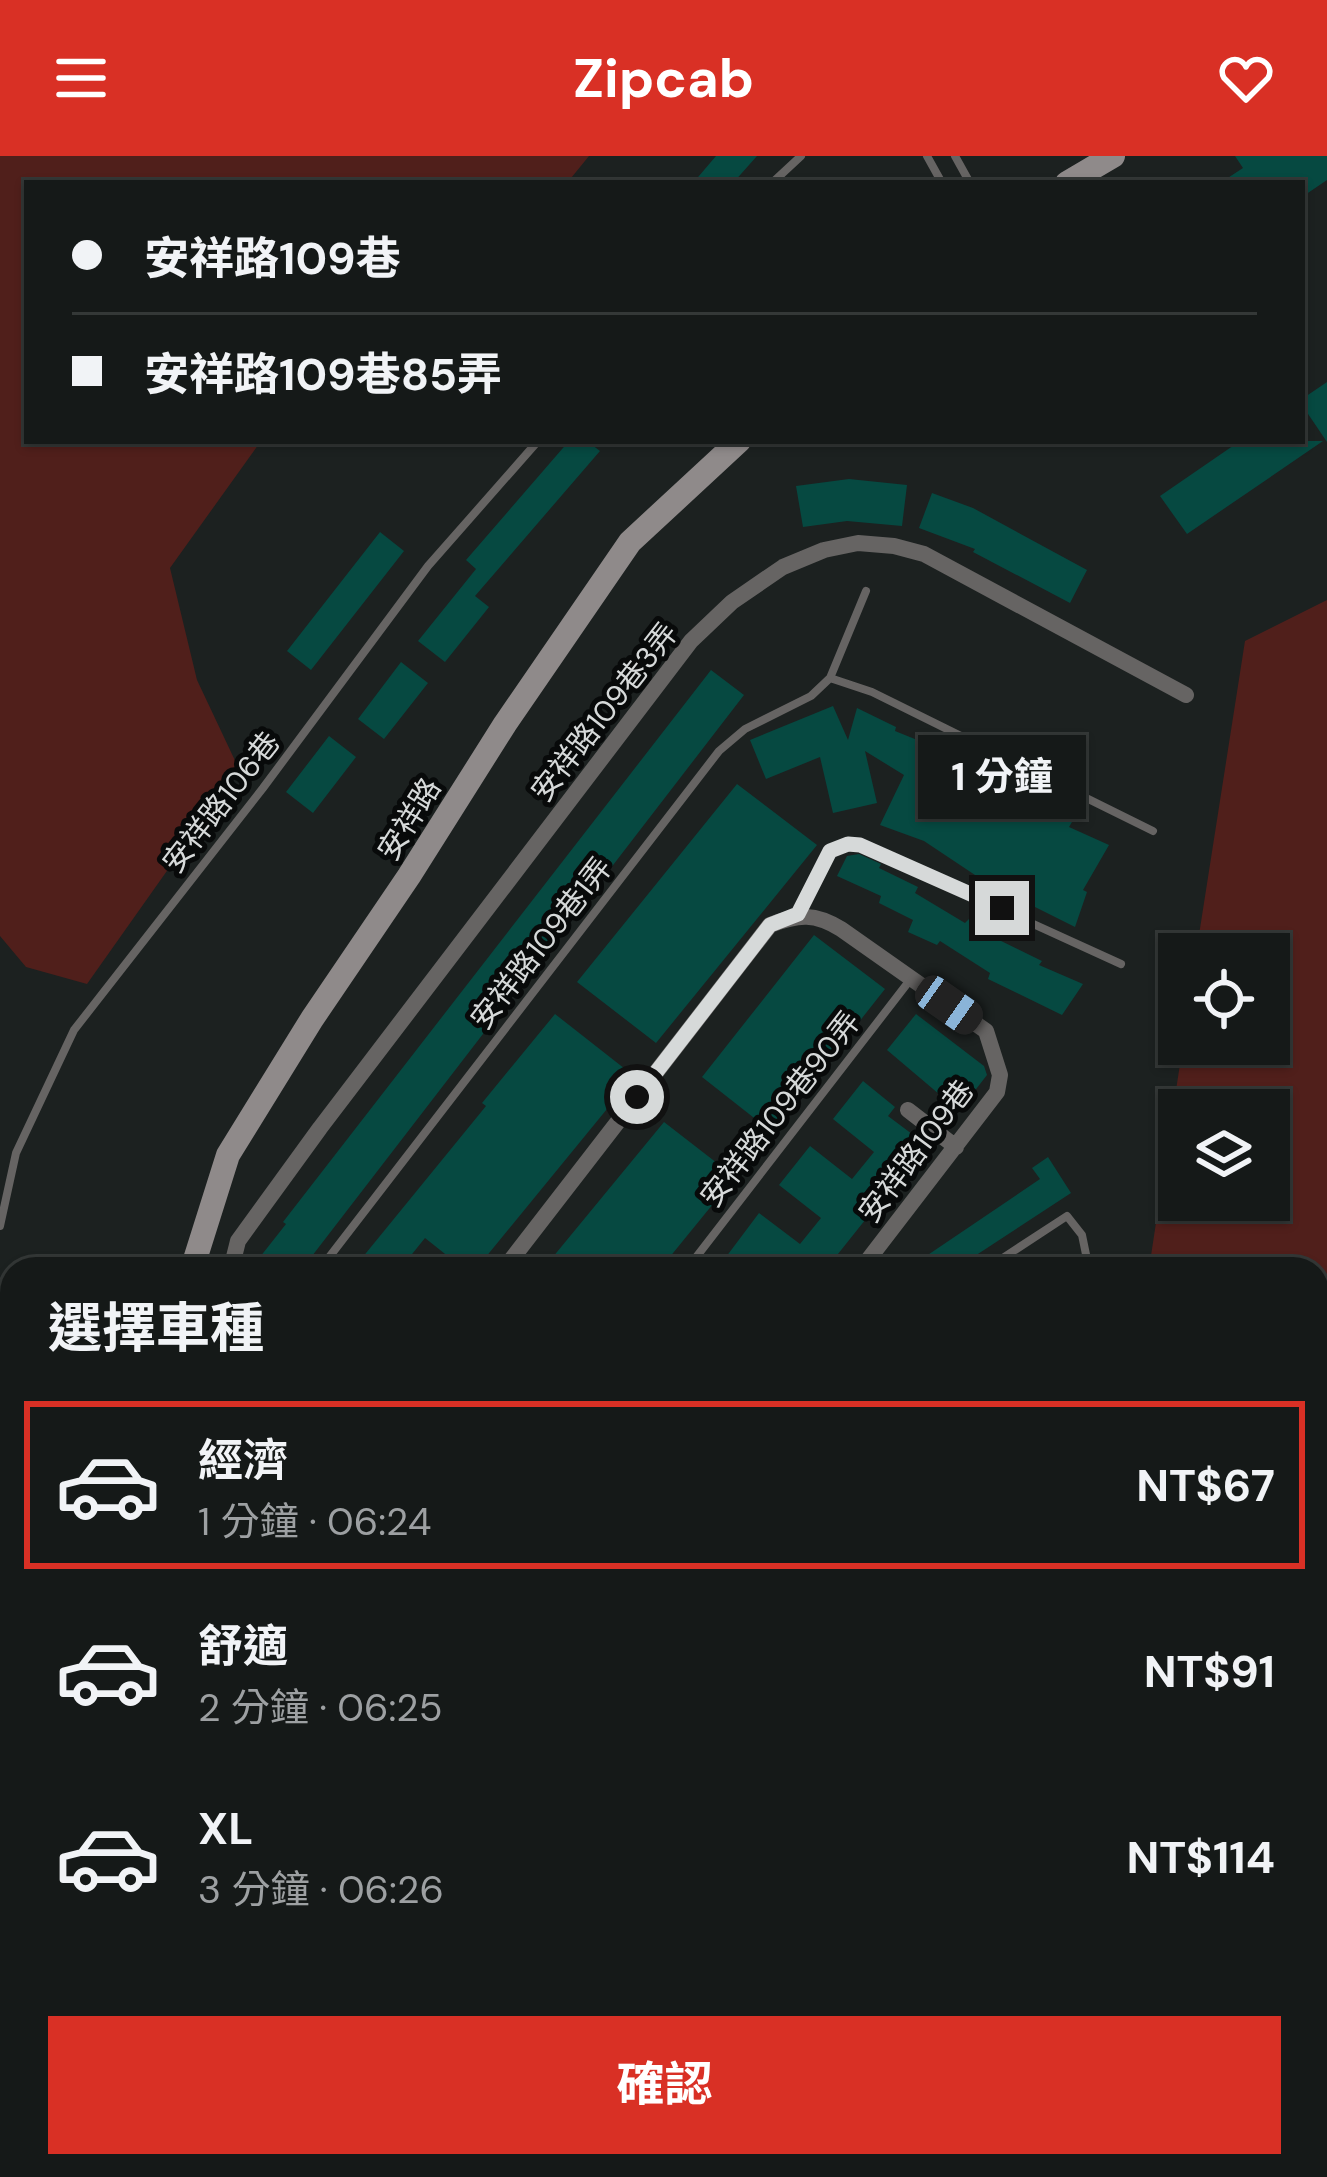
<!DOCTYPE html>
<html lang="zh-TW">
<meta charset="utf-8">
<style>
:root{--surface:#151918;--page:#222625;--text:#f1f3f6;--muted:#9da0a2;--line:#343837;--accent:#d93025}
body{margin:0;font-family:"DM Sans","Noto Sans TC",sans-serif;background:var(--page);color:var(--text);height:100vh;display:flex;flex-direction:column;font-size:45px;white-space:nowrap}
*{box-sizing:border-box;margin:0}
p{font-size:39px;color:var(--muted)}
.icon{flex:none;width:66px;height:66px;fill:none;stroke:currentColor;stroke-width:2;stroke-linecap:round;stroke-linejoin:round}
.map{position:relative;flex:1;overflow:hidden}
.details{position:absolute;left:0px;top:1101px;width:1329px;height:921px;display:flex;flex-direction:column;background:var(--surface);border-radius:36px 36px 0 0;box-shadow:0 3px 9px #0004,0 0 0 3px var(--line)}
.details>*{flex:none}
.top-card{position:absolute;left:24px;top:24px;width:1281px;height:264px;border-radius:0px;box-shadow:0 3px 9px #0004,0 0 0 3px var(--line);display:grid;align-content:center;height:264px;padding:0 48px;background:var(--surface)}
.tools{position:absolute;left:1158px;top:777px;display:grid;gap:24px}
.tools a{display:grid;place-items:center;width:132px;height:132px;border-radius:0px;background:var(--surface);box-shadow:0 3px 9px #0004,0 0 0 3px var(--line);font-size:60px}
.end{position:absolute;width:54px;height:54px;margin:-27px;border:15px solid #d6d9d9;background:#111;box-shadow:0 0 0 6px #111}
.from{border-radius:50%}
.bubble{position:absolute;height:84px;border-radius:0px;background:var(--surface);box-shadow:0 3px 9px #0004,0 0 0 3px var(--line);font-size:39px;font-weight:700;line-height:84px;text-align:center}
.car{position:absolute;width:36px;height:72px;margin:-36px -18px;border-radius:15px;box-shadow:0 0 9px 3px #0007;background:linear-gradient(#222 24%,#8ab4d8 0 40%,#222 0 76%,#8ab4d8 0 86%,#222 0)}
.top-card b{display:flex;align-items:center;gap:42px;height:114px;font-size:45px}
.top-card b+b{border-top:3px solid var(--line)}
.top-card i{width:30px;height:30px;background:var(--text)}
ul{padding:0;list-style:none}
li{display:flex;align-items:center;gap:36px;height:168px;margin:0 24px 18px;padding:0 24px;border:6px solid transparent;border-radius:0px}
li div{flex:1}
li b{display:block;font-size:45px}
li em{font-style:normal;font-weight:700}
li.current{border-color:var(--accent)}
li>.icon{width:108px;height:108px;stroke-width:1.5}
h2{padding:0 48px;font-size:54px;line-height:144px}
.action{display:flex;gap:24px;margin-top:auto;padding:24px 48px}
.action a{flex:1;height:138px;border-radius:0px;background:var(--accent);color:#fff;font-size:48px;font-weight:700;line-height:138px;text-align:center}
header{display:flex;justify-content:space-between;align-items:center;height:156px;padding:0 48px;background:var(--accent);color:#fff;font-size:54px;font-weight:700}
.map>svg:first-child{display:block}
.green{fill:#501f1b;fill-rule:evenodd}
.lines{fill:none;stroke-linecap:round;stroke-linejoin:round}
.stream{stroke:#163934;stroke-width:6}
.building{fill:#064941}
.lane{stroke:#666463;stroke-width:8}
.street{stroke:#666463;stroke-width:16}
.secondary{stroke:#8f8a8a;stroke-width:24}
.route{stroke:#d6d9d9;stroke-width:15}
.labels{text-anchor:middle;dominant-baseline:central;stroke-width:10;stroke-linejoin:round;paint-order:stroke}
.street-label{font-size:30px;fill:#d6d9d9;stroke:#080a0a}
</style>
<header><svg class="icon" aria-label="menu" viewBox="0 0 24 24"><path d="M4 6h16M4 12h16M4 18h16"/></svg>Zipcab<svg class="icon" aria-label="heart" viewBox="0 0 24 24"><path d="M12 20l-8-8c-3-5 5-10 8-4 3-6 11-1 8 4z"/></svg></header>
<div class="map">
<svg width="1327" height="2021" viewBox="0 0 1327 2021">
<rect width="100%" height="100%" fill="#1c2120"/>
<!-- green -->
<path class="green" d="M0,0H589L567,27H27V285H261L170,412L197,524L239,613L87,828L26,811L0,780Z
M1327,444V1330L1317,1360V1113H1149L1183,888H1269V798H1196L1245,485ZM1179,954H1269V1044H1179Z
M0,1611L12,1615V1807H0Z"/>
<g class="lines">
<!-- stream -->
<path class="stream" d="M1317,1527L1327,1532"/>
</g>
<!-- building -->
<path class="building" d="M716,0H757L733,27H693Z
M1235,0H1327V24L1302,41V27H1220L1243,12Z
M1327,226V286L1302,249V243Z
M569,285H587L600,295L475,440L489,451L445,506L418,485L476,413L466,404Z
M1240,285H1323L1187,378L1160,340Z
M849,323L907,329L902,370L847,365L803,371L796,330Z
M932,337L973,352L1087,414L1070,447L973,396L975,393L919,372Z
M380,376L404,395L311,514L287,495Z
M401,506L428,527L384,583L358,563Z
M711,514L744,539L302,1113H276L260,1101L286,1068L283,1066Z
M833,550L848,584L857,552L896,571L895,575L942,594L939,600L977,623L1072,666L1069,671L1109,689L1083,734L1087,736L1075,771L1031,749L1034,744L981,723L924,685L880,669L904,619L865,595L877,647L833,657L820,601L766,623L750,584Z
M329,580L356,601L313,657L286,636Z
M737,628L817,689L656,887L577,826Z
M859,698L881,708L879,712L918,731L915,737L965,767L969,763L997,783L1042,805L1039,809L1083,828L1062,859L988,823L990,817L940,785L937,789L908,776L913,764L879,747L881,740L837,720L847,700Z
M814,779L885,833L772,976L702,921Z
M555,858L634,920L476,1113H464L425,1082L400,1113H353L486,950L482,947Z
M916,858L984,910L987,919L959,955L887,894Z
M863,925L895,951L888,960L924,987L897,1024L826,1113H785L773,1103L765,1113H717L759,1057L800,1088L821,1062L779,1029L810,990L852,1023L874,996L833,963Z
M664,966L735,1021L660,1113H543Z
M1048,1001L1071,1037L955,1113H907L1040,1023L1032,1012Z"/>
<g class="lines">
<!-- lane -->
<path class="lane" d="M927,0L942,27
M955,0L970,27
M772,27L801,0
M830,522L872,536L1153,675
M799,757L830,695L860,689L1121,808
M0,1070L16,997L74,874L263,632L428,410L538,285
M320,1113L719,595L745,573L811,540L830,522L866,435
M687,1113L910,824
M986,1113L1067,1060L1082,1079L1089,1113
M166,2021L168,2010
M1142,2021L1150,2010"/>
<!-- street -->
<path class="street" d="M908,954L956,991
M231,1113L238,1085L320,972L691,485L732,446L783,411L824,394L858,387L894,390L924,398L1186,539
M504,1113L770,769C799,758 815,757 841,773L986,875L1000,919L997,936L861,1113
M51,2021L54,2010
M269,2021L271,2010
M513,2021L516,2010
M619,2021L621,2010
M740,2021L743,2010"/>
<!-- secondary -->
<path class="secondary" d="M1067,27L1113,0
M192,1113L228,999L312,863L409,720L505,568L630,386L739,285
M1317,1422L1327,1423
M1317,1748L1326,1774L1317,1812
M380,2021L383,2010
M1016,2021L1020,2010"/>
</g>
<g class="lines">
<!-- route -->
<path class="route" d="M637,941L770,769L798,758L830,695L848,688L860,689L1002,752"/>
</g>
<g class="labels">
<!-- street labels -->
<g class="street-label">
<text transform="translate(604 556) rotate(-52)">安祥路109巷3弄</text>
<text transform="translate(221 646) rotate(-52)">安祥路106巷</text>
<text transform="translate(409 663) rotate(-58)">安祥路</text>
<text transform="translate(541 787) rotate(-52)">安祥路109巷1弄</text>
<text transform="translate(780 953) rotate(-52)">安祥路109巷90弄</text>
<text transform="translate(916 995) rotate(-53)">安祥路109巷</text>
</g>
</g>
</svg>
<div class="tools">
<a><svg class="icon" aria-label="locate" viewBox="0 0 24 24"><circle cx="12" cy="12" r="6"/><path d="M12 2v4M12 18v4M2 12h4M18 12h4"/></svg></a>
<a><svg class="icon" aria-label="layers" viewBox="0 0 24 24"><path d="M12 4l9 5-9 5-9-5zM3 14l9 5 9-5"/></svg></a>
</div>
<i class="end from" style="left:637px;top:941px"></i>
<i class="end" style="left:1002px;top:752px"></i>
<div class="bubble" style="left:918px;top:579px;width:168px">1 分鐘</div>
<i class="car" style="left:949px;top:849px;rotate:125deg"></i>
<div class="top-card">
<b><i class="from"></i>安祥路109巷</b>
<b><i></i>安祥路109巷85弄</b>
</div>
<section class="details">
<h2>選擇車種</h2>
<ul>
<li class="current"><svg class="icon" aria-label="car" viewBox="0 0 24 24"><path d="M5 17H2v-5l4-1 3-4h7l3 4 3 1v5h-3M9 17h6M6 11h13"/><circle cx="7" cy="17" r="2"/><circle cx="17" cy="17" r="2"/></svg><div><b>經濟</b><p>1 分鐘 · 06:24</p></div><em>NT$67</em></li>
<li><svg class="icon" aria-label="car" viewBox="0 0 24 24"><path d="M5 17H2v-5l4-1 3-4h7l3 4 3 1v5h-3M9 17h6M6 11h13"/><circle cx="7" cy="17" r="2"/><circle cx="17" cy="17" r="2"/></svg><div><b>舒適</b><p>2 分鐘 · 06:25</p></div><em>NT$91</em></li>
<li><svg class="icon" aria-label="car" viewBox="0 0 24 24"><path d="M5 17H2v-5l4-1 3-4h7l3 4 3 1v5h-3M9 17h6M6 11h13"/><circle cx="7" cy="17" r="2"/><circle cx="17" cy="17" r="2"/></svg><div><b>XL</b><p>3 分鐘 · 06:26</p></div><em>NT$114</em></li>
</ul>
<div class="action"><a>確認</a></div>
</section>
</div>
